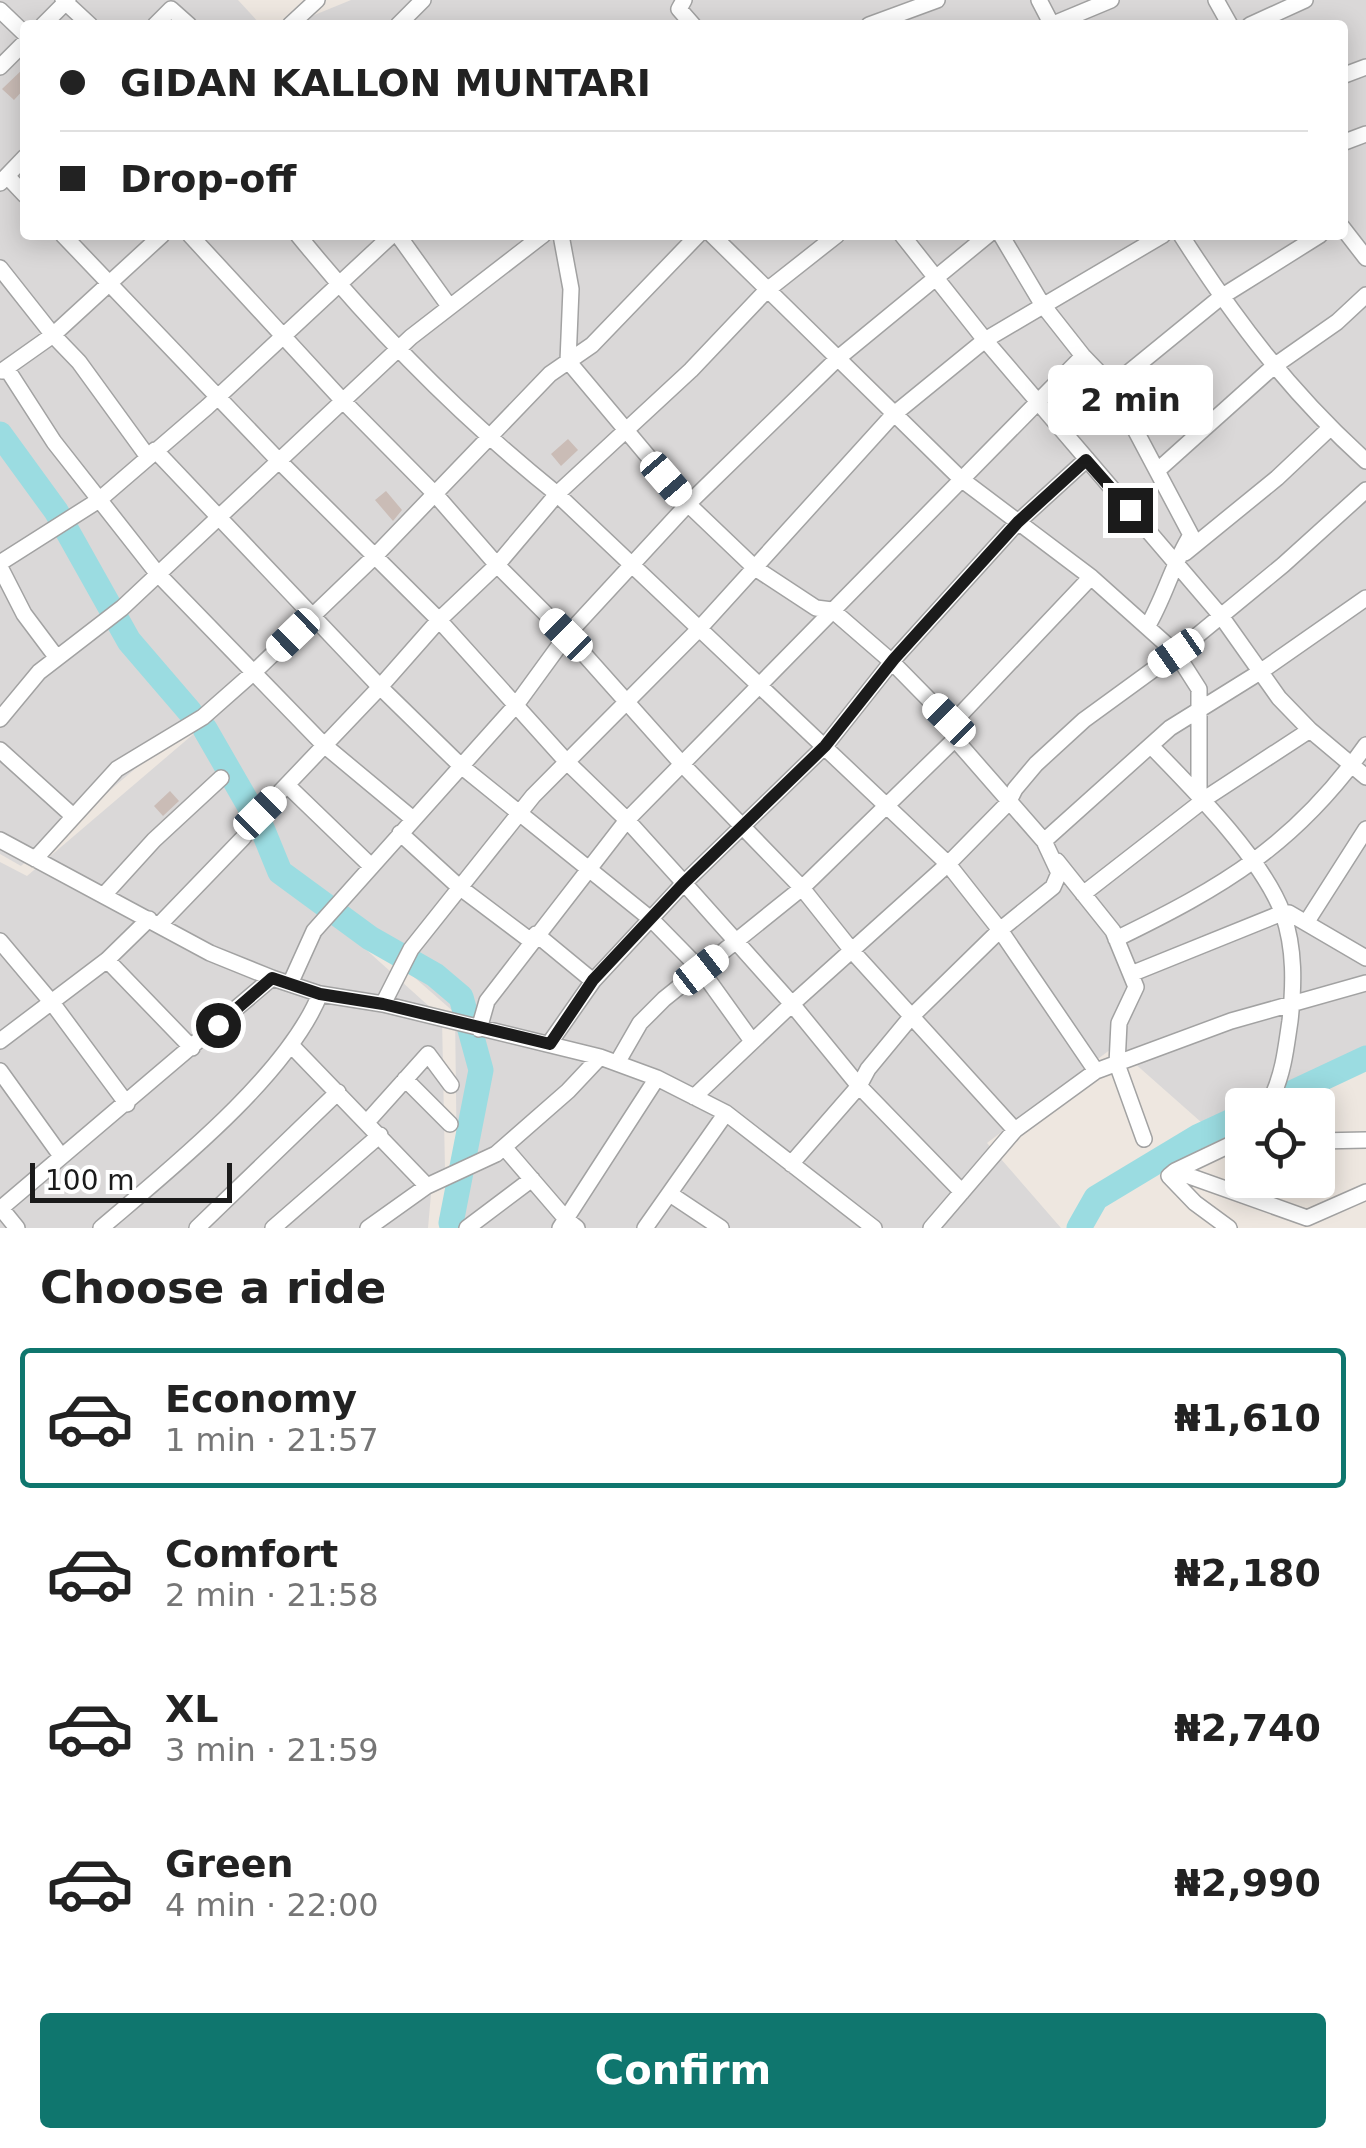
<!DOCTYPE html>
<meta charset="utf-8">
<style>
:root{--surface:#fff;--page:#f6f6f6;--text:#222;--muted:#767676;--line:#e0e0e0;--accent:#0f766e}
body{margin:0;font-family:"DejaVu Sans",sans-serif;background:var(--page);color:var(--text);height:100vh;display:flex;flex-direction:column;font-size:38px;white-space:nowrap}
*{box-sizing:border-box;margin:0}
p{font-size:32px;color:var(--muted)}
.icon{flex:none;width:55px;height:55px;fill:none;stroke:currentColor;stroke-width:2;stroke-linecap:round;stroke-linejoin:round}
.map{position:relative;height:1228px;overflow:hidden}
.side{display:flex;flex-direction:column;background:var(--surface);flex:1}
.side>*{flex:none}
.guide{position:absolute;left:20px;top:20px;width:1328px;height:220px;border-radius:10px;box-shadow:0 5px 25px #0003;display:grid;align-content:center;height:220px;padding:0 40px;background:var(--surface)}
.tools{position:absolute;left:1225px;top:1088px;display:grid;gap:20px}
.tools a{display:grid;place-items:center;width:110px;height:110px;border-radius:10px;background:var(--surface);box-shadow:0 5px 25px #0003;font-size:50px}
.scale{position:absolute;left:30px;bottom:25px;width:202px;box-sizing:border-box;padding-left:10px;border:5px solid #1b1b1b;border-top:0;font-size:28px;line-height:35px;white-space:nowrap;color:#1b1b1b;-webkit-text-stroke:8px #fff;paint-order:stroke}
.end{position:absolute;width:45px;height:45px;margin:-22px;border:12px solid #1b1b1b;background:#fff;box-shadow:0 0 0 5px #fff}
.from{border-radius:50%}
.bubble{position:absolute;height:70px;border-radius:10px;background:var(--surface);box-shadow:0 5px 25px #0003;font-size:32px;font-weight:800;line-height:70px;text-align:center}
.car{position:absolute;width:30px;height:60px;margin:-30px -15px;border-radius:12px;box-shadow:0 0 8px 2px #0007;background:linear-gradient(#fff 24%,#345 0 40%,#fff 0 76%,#345 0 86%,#fff 0)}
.guide b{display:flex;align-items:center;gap:35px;height:95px;font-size:38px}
.guide b+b{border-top:2px solid var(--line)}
.guide i{width:25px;height:25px;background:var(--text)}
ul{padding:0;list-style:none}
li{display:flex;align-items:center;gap:30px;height:140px;margin:0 20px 15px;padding:0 20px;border:5px solid transparent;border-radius:10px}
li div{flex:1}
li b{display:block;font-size:38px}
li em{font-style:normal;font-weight:800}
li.selected{border-color:var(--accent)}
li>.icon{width:90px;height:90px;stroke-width:1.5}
h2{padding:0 40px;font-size:45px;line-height:120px}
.primary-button{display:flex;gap:20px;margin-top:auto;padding:20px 40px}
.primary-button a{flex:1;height:115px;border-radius:10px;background:var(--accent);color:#fff;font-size:40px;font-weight:800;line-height:115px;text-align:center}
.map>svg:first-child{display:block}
.residential{fill:#dad8d8}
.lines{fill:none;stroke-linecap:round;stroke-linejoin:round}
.river{stroke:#9bdce1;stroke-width:25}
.building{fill:#cabcb6}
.minor-casing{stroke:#a2a2a2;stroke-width:18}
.minor{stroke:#fff;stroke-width:15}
.route{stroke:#1b1b1b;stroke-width:12}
</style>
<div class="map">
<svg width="1366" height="1228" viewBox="0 0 1366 1228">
<rect width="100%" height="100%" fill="#eee7e0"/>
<!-- residential -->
<path class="residential" d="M0,0H238L261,25H25V235H1342V25H290L351,0H1366V1056L1262,1105H1242V1114L1210,1130L1115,1046L987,1143L1061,1228H444L439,1219L457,1172L455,1013L278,858L258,803L197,716L21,866L0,854Z
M197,731L253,818L270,863L442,1018L445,1170L432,1183L428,1228H0V862L27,876Z"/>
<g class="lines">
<!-- river -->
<path class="river" d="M0,434L56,511L129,641L190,712
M205,729L262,828L280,872L370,938L435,975L461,997L481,1070L451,1223L454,1228
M1266,1105L1366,1058
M1079,1228L1096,1198L1199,1136L1242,1116"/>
</g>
<!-- building -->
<path class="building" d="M25,67V88L14,100L2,89Z
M568,439L578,450L561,466L551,454Z
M386,491L402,510L393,521L375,500Z
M170,791L179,801L163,816L154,806Z"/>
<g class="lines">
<defs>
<path id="minor" d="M63,0L90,25
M684,0L679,9L693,25
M1039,0L1052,25
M1216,0L1230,25
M0,10L25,34
M43,25L68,0
M155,25L171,9L189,25
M290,25L317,0
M398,25L423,0
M869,25L937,0
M1051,25L1111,0
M1250,25L1305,0
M0,67L25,42
M1342,76L1366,67
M1342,143L1366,134
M7,176L25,195
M0,183L25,157
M1342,227L1366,258
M63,235L279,461L439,620L566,761L627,820L684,883L792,1004L859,1086L962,1192
M190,235L343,401L435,494L497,565L567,635L682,764L802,888L853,952L1015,1130
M298,235C376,331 461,417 557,494L948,864L1000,930L1096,1071
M398,235L449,306
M561,235L571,289L568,361L688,504L755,568L816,608L832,610L892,662L949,720L954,738L1044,841L1059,873L1053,887L1000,930L911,1017L868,1069L859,1086L791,1164
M712,235L961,479L1091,577L1176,653L1199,689V795
M902,235L985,340L1221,616L1279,698L1310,730L1366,777
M1001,235L1042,304L1083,356L1112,386L1191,535C1172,565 1165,597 1147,627
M1181,235C1236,321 1290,392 1366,461
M0,268L53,335L79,362L148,457
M7,369L54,442L157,573L324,745L413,819
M2,371L53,335L162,235
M1112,386L1221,297L1320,235
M155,450L380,687L260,813L243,838L160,924
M1158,470L1274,366L1337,322L1366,295
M1185,553L1277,478L1330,428
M0,563L99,500L207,407L392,235
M0,567L24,614L57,658
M0,719L39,672L122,608L411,337L543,235
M1151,746C1192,788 1263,859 1283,914C1295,949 1294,985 1290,1021C1286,1047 1284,1070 1273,1095
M0,750L73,816
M287,785L371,866
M400,833L458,886L531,941
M0,840L210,953L272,978L320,994L383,1004L600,1057L657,1078L726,1113L874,1228
M1044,841L1170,728L1260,672L1366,598
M35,859L117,769L203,717L253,673L375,556L550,374L592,345L698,235
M1057,861L1113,931L1136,987L1119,1023L1117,1064L1144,1139
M1083,894L1209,796L1310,730
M104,895L154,840L221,778
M1306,923L1366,829
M536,934L593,981
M1116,939C1223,887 1295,845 1366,745
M0,941L53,1004L127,1104
M107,960L192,1048
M1131,974L1282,913H1289L1366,958
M290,984L314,931L516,705L567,635L688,504L837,359L988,235
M383,1004L411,949L533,796L699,629L893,415L985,340L1163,235
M479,1029L487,1001L627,820L1083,356
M0,1041L107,960L149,919
M752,1041L701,970L652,920L461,766L380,687L439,620L497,565L557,494L691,370L766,291L837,235
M549,1044L593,981L684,883L825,746L894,659L1018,522L1087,459
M291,1045L427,1186
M617,1063L640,1023L664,999L802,888L953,741L962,713L1091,577
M0,1071L61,1156
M405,1079L450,1124
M694,1097L792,1004L948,864L1008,803L1015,789L1036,764L1084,720L1176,653L1283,565L1366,490
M367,1122L428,1054L451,1085
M1318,1141L1366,1140
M1242,1142H1236L1175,1171L1307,1218L1366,1192
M504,1147L566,1219L577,1228
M1175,1171L1169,1176L1195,1203L1229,1228
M670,1194L721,1228
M0,1207L17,1228
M0,1209L272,978
M101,1228C169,1170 287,1076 320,994
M197,1228L338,1092
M273,1228L380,1135
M368,1228L427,1186L496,1154L568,1091L600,1057
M467,1228L532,1179
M560,1228L657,1078
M645,1228L726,1113
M931,1228L1015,1130L1096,1071L1231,1021L1366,983"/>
</defs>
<!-- minor casing -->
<use href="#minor" class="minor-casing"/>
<!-- minor -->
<use href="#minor" class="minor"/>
</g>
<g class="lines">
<!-- route -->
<path class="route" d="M218,1025L272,978L320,994L383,1004L550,1044L593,980L684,883L825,746L894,659L1018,522L1086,460L1130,510"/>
</g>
</svg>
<div class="tools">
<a><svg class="icon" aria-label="locate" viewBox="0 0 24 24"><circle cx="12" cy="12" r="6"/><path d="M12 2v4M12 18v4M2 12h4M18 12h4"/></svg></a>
</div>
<div class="scale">100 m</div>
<i class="end from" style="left:218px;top:1025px"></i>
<i class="end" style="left:1130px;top:510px"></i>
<div class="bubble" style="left:1048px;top:365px;width:165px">2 min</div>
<i class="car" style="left:666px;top:479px;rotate:139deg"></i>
<i class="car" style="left:293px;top:635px;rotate:226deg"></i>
<i class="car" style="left:566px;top:635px;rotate:315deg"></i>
<i class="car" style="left:1176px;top:653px;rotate:235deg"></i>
<i class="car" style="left:949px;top:720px;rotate:315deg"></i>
<i class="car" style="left:260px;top:813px;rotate:45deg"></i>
<i class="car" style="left:701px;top:970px;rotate:52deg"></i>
<div class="guide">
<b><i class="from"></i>GIDAN KALLON MUNTARI</b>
<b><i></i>Drop-off</b>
</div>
</div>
<section class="side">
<h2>Choose a ride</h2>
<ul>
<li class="selected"><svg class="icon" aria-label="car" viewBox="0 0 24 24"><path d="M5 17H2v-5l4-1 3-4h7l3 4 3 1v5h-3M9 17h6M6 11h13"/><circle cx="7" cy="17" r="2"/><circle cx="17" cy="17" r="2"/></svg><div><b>Economy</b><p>1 min · 21:57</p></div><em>₦1,610</em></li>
<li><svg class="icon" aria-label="car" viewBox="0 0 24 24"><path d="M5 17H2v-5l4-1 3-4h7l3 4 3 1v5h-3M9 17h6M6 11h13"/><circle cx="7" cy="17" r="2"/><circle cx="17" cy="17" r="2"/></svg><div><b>Comfort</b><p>2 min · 21:58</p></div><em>₦2,180</em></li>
<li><svg class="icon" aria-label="car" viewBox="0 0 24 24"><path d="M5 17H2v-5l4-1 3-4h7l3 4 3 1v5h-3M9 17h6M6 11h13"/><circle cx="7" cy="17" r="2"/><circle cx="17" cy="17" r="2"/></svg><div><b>XL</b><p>3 min · 21:59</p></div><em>₦2,740</em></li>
<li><svg class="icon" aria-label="car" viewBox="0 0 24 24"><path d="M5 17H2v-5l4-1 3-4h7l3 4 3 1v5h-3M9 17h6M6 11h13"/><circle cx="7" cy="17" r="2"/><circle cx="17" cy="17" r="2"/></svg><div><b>Green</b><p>4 min · 22:00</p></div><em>₦2,990</em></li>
</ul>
<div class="primary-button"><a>Confirm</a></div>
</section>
